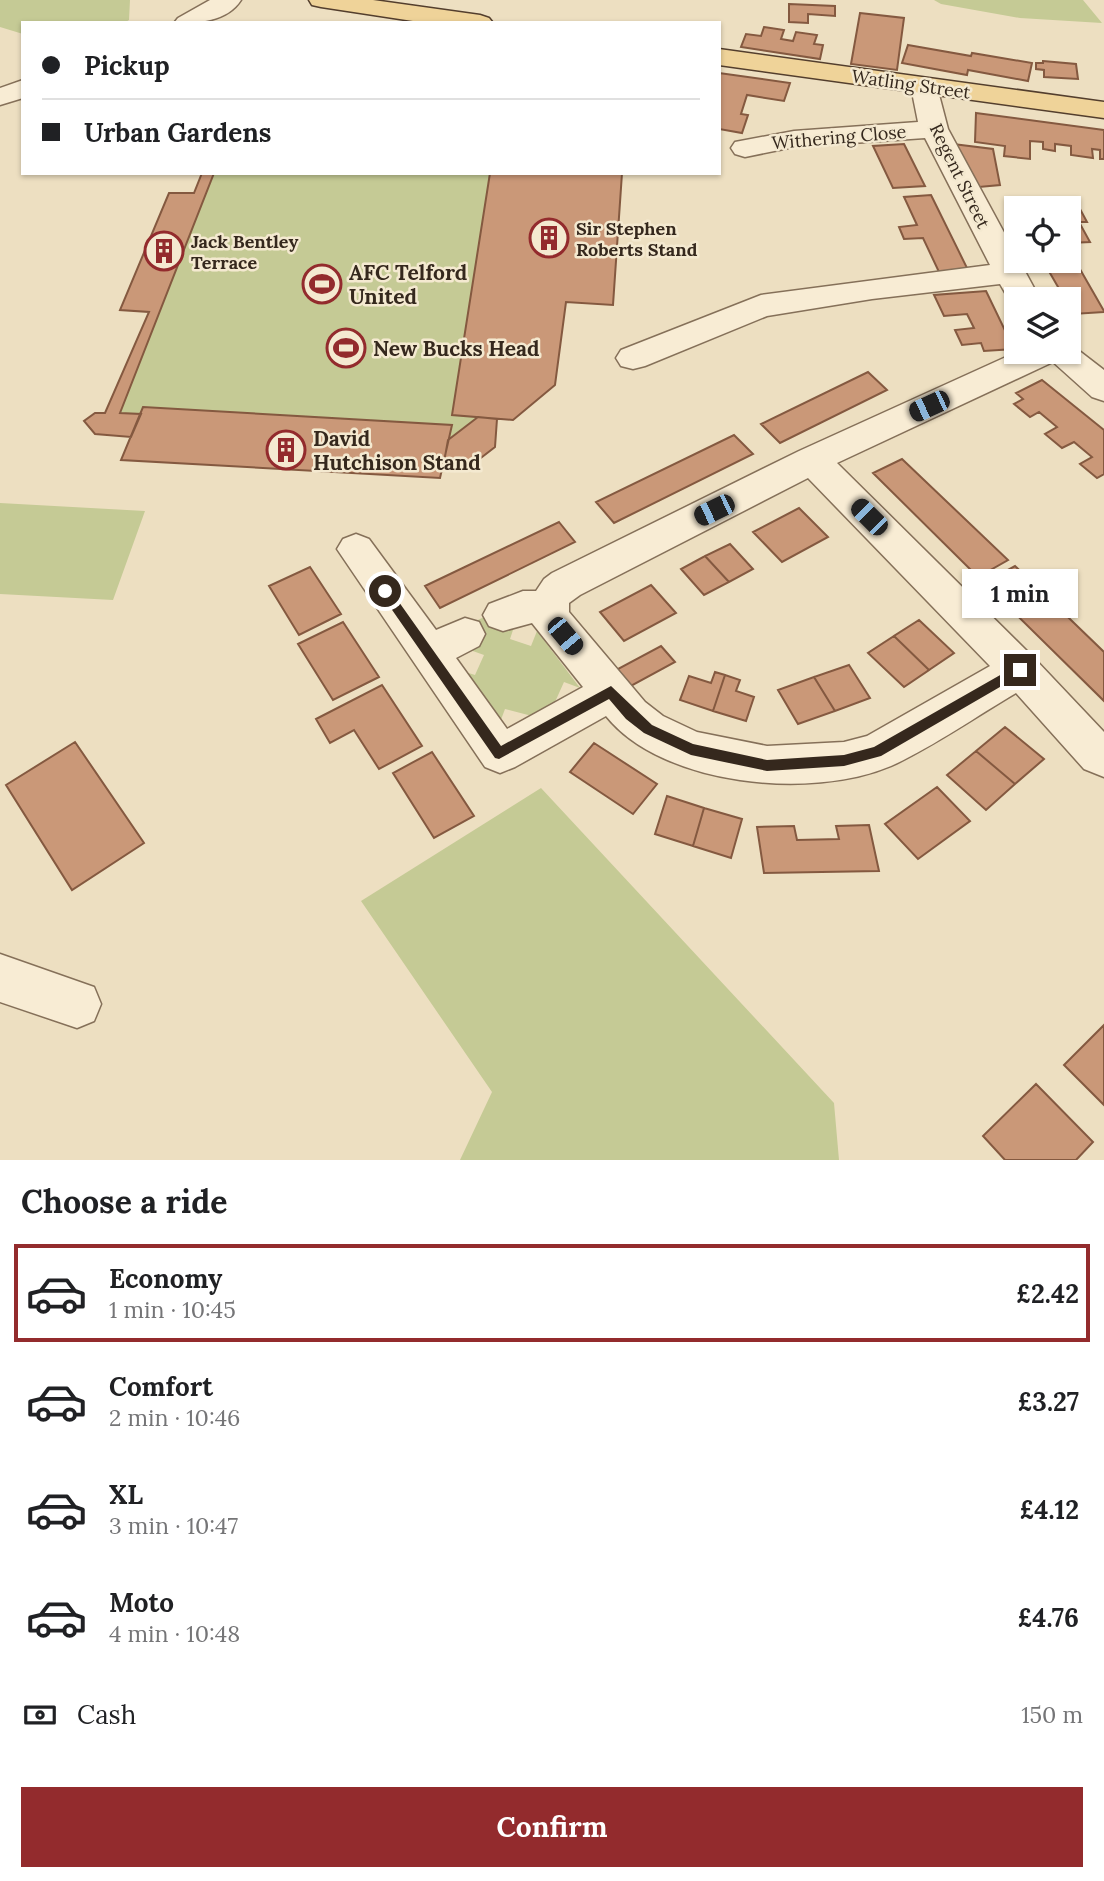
<!DOCTYPE html>
<meta charset="utf-8">
<style>
:root{--surface:#fff;--page:#f6f6f6;--text:#202124;--muted:#757577;--line:#e0e0e0;--accent:#932b2d}
body{margin:0;font-family:Lora,serif;background:var(--page);color:var(--text);height:100vh;display:flex;flex-direction:column;font-size:26px;white-space:nowrap}
*{box-sizing:border-box;margin:0}
p{font-size:23px;color:var(--muted)}
.icon{flex:none;width:38px;height:38px;fill:none;stroke:currentColor;stroke-width:2;stroke-linecap:round;stroke-linejoin:round}
.map{position:relative;height:1160px;overflow:hidden}
.drawer{display:flex;flex-direction:column;background:var(--surface);flex:1}
.drawer>*{flex:none}
.banner{position:absolute;left:21px;top:21px;width:700px;height:154px;border-radius:0px;box-shadow:0 2px 5px #0004;display:grid;align-content:center;height:154px;padding:0 21px;background:var(--surface)}
.controls{position:absolute;left:1004px;top:196px;display:grid;gap:14px}
.controls a{display:grid;place-items:center;width:77px;height:77px;border-radius:0px;background:var(--surface);box-shadow:0 2px 5px #0004;font-size:35px}
.end{position:absolute;width:32px;height:32px;margin:-16px;border:9px solid #35281d;background:#fff;box-shadow:0 0 0 4px #fff}
.from{border-radius:50%}
.bubble{position:absolute;height:49px;border-radius:0px;background:var(--surface);box-shadow:0 2px 5px #0004;font-size:23px;font-weight:700;line-height:49px;text-align:center}
.car{position:absolute;width:21px;height:42px;margin:-21px -10px;border-radius:9px;box-shadow:0 0 5px 2px #0007;background:linear-gradient(#222 24%,#8ab4d8 0 40%,#222 0 76%,#8ab4d8 0 86%,#222 0)}
.banner b{display:flex;align-items:center;gap:24px;height:66px;font-size:26px}
.banner b+b{border-top:2px solid var(--line)}
.banner i{width:18px;height:18px;background:var(--text)}
ul{padding:0;list-style:none}
li{display:flex;align-items:center;gap:21px;height:98px;margin:0 14px 10px;padding:0 7px;border:4px solid transparent;border-radius:0px}
li div{flex:1}
li b{display:block;font-size:26px}
li em{font-style:normal;font-weight:700}
li.on{border-color:var(--accent)}
li>.icon{width:63px;height:63px;stroke-width:1.5}
h2{padding:0 21px;font-size:32px;line-height:84px}
.pay{display:flex;align-items:center;gap:18px;height:77px;padding:0 21px;font-size:26px}
.pay p{margin-inline-start:auto}
.action{display:flex;gap:14px;margin-top:auto;padding:14px 21px}
.action a{flex:1;height:80px;border-radius:0px;background:var(--accent);color:#fff;font-size:28px;font-weight:700;line-height:80px;text-align:center}
.map>svg:first-child{display:block}
.green{fill:#c5ca95}
.building{fill:#ca9878;stroke:#845940;stroke-width:2}
.lines{fill:none;stroke-linecap:round;stroke-linejoin:round}
.minor-casing{stroke:#857059;stroke-width:3}
.major-casing{stroke:#533e2d;stroke-width:3}
.minor{fill:#f8ecd4;fill-rule:evenodd}
.major{fill:#efd399;fill-rule:evenodd}
.route{fill:#35281d}
.labels{text-anchor:middle;dominant-baseline:central;stroke-width:5;stroke-linejoin:round;paint-order:stroke}
.far-street-label{font-size:18px;fill:#35281d;stroke:#f4e9d0}
.far-poi-label{font-size:18px;font-weight:bold;fill:#35281d;stroke:#f4e9d0;text-anchor:start}
.poi-label{font-size:21px;font-weight:bold;fill:#35281d;stroke:#f4e9d0;text-anchor:start}
</style>
<div class="map">
<svg width="1104" height="1160" viewBox="0 0 1104 1160">
<rect width="100%" height="100%" fill="#eddfc1"/>
<!-- green -->
<path class="green" d="M0,0H130L129,20L124,23H23V34L0,27Z
M934,0H1083L1102,23L1020,18L941,4Z
M202,173H622L613,305L566,302L555,385L513,420L497,419L495,447L473,464L444,462L440,478L121,460L130,437L95,434L84,421L95,413H105L149,312L120,310L169,193H194Z
M0,503L145,511L113,600L0,594Z
M492,613L514,627L510,639L531,646L537,631L580,688L564,682L555,702L572,707L532,716L505,709L499,725L462,671L475,675L484,655L470,650L466,626Z
M541,788L834,1103L839,1160H460L492,1092L361,901Z"/>
<!-- building -->
<path class="building" d="M789,4L835,6V16L808,14V23L789,22Z
M860,13L904,18L897,70L851,64Z
M764,27L784,30L781,39L793,41L796,32L817,35L814,44L823,45L820,59L741,47L746,34L761,36Z
M908,45L971,56L972,53L1032,63L1028,81L968,70L967,75L902,63Z
M1043,61L1076,64L1078,79L1044,77V70L1036,69V63H1043Z
M719,73L790,83L784,101L747,95L741,114L748,115L742,133L719,129Z
M976,113L1104,130V159H1100V150L1092,149L1093,158L1071,155V146L1055,144V151L1043,149V142L1030,141V159L1004,156L1005,146L975,142Z
M904,144L925,186L893,188L873,146Z
M953,144L993,149L1000,185L979,187Z
M202,173H214L120,413L141,414L131,437L95,434L84,421L95,413H105L149,312L120,310L169,193H194Z
M490,173H622L613,305L566,302L555,385L513,420L452,415Z
M931,195L968,270L939,272L923,238L904,239L899,227L917,225L904,197Z
M1069,209H1080L1087,222H1079L1090,242L1069,243Z
M1073,257L1104,311V312L1073,314L1069,299H1065L1043,261H1069V258Z
M986,291L1014,349L984,351L981,343L962,345L955,330L974,328L967,314L944,316L934,295Z
M868,372L887,390L780,443L761,424Z
M1042,380L1104,430V474L1097,478L1080,464L1092,457L1074,442L1062,448L1045,434L1057,427L1039,412L1030,417L1014,404L1023,399L1016,393Z
M143,407L452,425L440,478L121,460Z
M478,417L497,419L495,447L473,464L444,462L448,440Z
M734,435L753,454L614,523L596,502Z
M902,459L1008,560L978,577L873,473Z
M799,508L828,537L782,562L753,532Z
M559,522L575,542L440,608L425,586Z
M730,544L753,569L729,582L705,556Z
M705,556L729,582L704,595L681,569Z
M1015,566L1104,652V701L984,583Z
M310,567L341,614L299,635L269,586Z
M651,585L676,613L624,641L600,612Z
M919,620L954,653L929,670L894,636Z
M343,622L379,677L333,700L298,644Z
M894,636L929,670L904,687L868,653Z
M661,646L675,662L629,687L616,670Z
M849,665L870,698L835,711L814,677Z
M715,672L725,675L713,711L680,700L689,676L711,683Z
M725,675L740,680L736,691L754,697L746,721L713,711Z
M814,677L835,711L798,724L778,690Z
M382,685L422,746L379,769L354,730L330,743L316,719Z
M1005,727L1044,759L1015,784L976,751Z
M75,742L144,843L72,890L6,785Z
M594,743L657,784L633,814L570,772Z
M976,751L1015,784L986,810L947,775Z
M432,752L474,816L434,838L393,773Z
M937,787L970,821L918,859L885,824Z
M667,796L704,808L693,846L655,834Z
M704,808L742,819L731,858L693,846Z
M869,825L879,871L764,873L757,827L794,826L797,840L839,839L836,826Z
M1104,1025V1105L1064,1065Z
M1036,1084L1093,1142L1076,1160H1005L983,1136Z"/>
<g class="lines">
<defs>
<path id="minor" d="M210,0H241C227,22 198,23 174,23L178,18Z
M924,79L934,81L937,87L948,129L1040,299H1017V308L1013,306L1000,284L872,299L767,316L645,366L633,369L621,366L616,358L621,350L761,295L990,265L925,138L794,147L745,157L735,154L731,148L735,142L794,131L918,122L911,87L914,81Z
M23,80V98L0,105V88Z
M1069,343L1104,370V401L1092,397L1053,362L837,463L1034,658L1104,732V777L1084,769L1016,693C977,716 931,748 891,766C812,800 662,786 606,716L515,767L500,773L485,767L337,549L343,539L356,534L369,539L436,630L465,618L479,622L485,634L479,646L456,658L507,729L583,687L532,623L503,631L489,626L483,615L489,604L523,591H536L544,579L552,573L799,451L1017,352H1069ZM808,478L990,666L867,736L844,742L767,746L697,732L663,716L645,702L569,612V603L580,595Z
M0,954L94,987L101,1004L94,1021L77,1028L0,1002Z"/>
<path id="major" d="M309,0H373L480,15L489,18L493,23H426L321,7L312,5Z
M719,49L1104,102V118L719,65Z"/>
</defs>
<!-- minor casing -->
<use href="#minor" class="minor-casing"/>
<!-- major casing -->
<use href="#major" class="major-casing"/>
<!-- minor -->
<use href="#minor" class="minor"/>
<!-- major -->
<use href="#major" class="major"/>
</g>
<!-- route -->
<path class="route" d="M385,586L389,588L501,746L611,686L652,725L693,744L767,760L844,755L874,747L1016,666H1024L1026,670L1024,673L881,756L844,766L767,771L691,755L644,733L626,719L609,699L499,759L495,758L381,594L379,591Z"/>
<!-- icons -->
<defs>
<symbol id="building-ring" viewBox="-11 -11 22 22"><circle r="9.5" fill="#f4e9d0" stroke="#932b2d" stroke-width="1.5"/><path d="M-4-6H4V6H1V3H-1V6H-4ZM-2.5-4.3h1.7v1.8h-1.7ZM.8-4.3h1.7v1.8H.8ZM-2.5-1h1.7V.8h-1.7ZM.8-1h1.7V.8H.8Z" fill="#932b2d"/></symbol>
<symbol id="stadium-ring" viewBox="-11 -11 22 22"><circle r="9.5" fill="#f4e9d0" stroke="#932b2d" stroke-width="1.5"/><path d="M0-5a6.5 5 0 1 0 0 10a6.5 5 0 1 0 0-10ZM-3.5-1.8h7v3.6h-7Z" fill="#932b2d"/></symbol>
</defs>
<g fill-rule="evenodd">
<use href="#building-ring" x="527" y="216" width="44" height="44"/>
<use href="#building-ring" x="142" y="229" width="44" height="44"/>
<use href="#stadium-ring" x="300" y="262" width="44" height="44"/>
<use href="#stadium-ring" x="324" y="326" width="44" height="44"/>
<use href="#building-ring" x="264" y="428" width="44" height="44"/>
</g>
<g class="labels">
<!-- far-street labels -->
<g class="far-street-label">
<text transform="translate(911 84) rotate(8)">Watling Street</text>
<text transform="translate(839 137) rotate(-5)">Withering Close</text>
<text transform="translate(960 176) rotate(64)">Regent Street</text>
</g>
<!-- far-poi labels -->
<g class="far-poi-label">
<text x="576" y="228">Sir Stephen<tspan x="576" dy="21">Roberts Stand</tspan></text>
<text x="191" y="241">Jack Bentley<tspan x="191" dy="21">Terrace</tspan></text>
</g>
<!-- poi labels -->
<g class="poi-label">
<text x="349" y="272">AFC Telford<tspan x="349" dy="24">United</tspan></text>
<text x="373" y="348">New Bucks Head</text>
<text x="313" y="438">David<tspan x="313" dy="24">Hutchison Stand</tspan></text>
</g>
</g>
</svg>
<div class="controls">
<a><svg class="icon" aria-label="locate" viewBox="0 0 24 24"><circle cx="12" cy="12" r="6"/><path d="M12 2v4M12 18v4M2 12h4M18 12h4"/></svg></a>
<a><svg class="icon" aria-label="layers" viewBox="0 0 24 24"><path d="M12 4l9 5-9 5-9-5zM3 14l9 5 9-5"/></svg></a>
</div>
<i class="end from" style="left:385px;top:591px"></i>
<i class="end" style="left:1020px;top:670px"></i>
<div class="bubble" style="left:962px;top:569px;width:116px">1 min</div>
<i class="car" style="left:929px;top:406px;rotate:245deg"></i>
<i class="car" style="left:714px;top:510px;rotate:244deg"></i>
<i class="car" style="left:869px;top:517px;rotate:315deg"></i>
<i class="car" style="left:565px;top:636px;rotate:140deg"></i>
<div class="banner">
<b><i class="from"></i>Pickup</b>
<b><i></i>Urban Gardens</b>
</div>
</div>
<section class="drawer">
<h2>Choose a ride</h2>
<ul>
<li class="on"><svg class="icon" aria-label="car" viewBox="0 0 24 24"><path d="M5 17H2v-5l4-1 3-4h7l3 4 3 1v5h-3M9 17h6M6 11h13"/><circle cx="7" cy="17" r="2"/><circle cx="17" cy="17" r="2"/></svg><div><b>Economy</b><p>1 min · 10:45</p></div><em>£2.42</em></li>
<li><svg class="icon" aria-label="car" viewBox="0 0 24 24"><path d="M5 17H2v-5l4-1 3-4h7l3 4 3 1v5h-3M9 17h6M6 11h13"/><circle cx="7" cy="17" r="2"/><circle cx="17" cy="17" r="2"/></svg><div><b>Comfort</b><p>2 min · 10:46</p></div><em>£3.27</em></li>
<li><svg class="icon" aria-label="car" viewBox="0 0 24 24"><path d="M5 17H2v-5l4-1 3-4h7l3 4 3 1v5h-3M9 17h6M6 11h13"/><circle cx="7" cy="17" r="2"/><circle cx="17" cy="17" r="2"/></svg><div><b>XL</b><p>3 min · 10:47</p></div><em>£4.12</em></li>
<li><svg class="icon" aria-label="car" viewBox="0 0 24 24"><path d="M5 17H2v-5l4-1 3-4h7l3 4 3 1v5h-3M9 17h6M6 11h13"/><circle cx="7" cy="17" r="2"/><circle cx="17" cy="17" r="2"/></svg><div><b>Moto</b><p>4 min · 10:48</p></div><em>£4.76</em></li>
</ul>
<div class="pay"><svg class="icon" aria-label="cash" viewBox="0 0 24 24"><path d="M3 7h18v10H3z"/><circle cx="12" cy="12" r="2"/></svg>Cash<p>150 m</p></div>
<div class="action"><a>Confirm</a></div>
</section>
